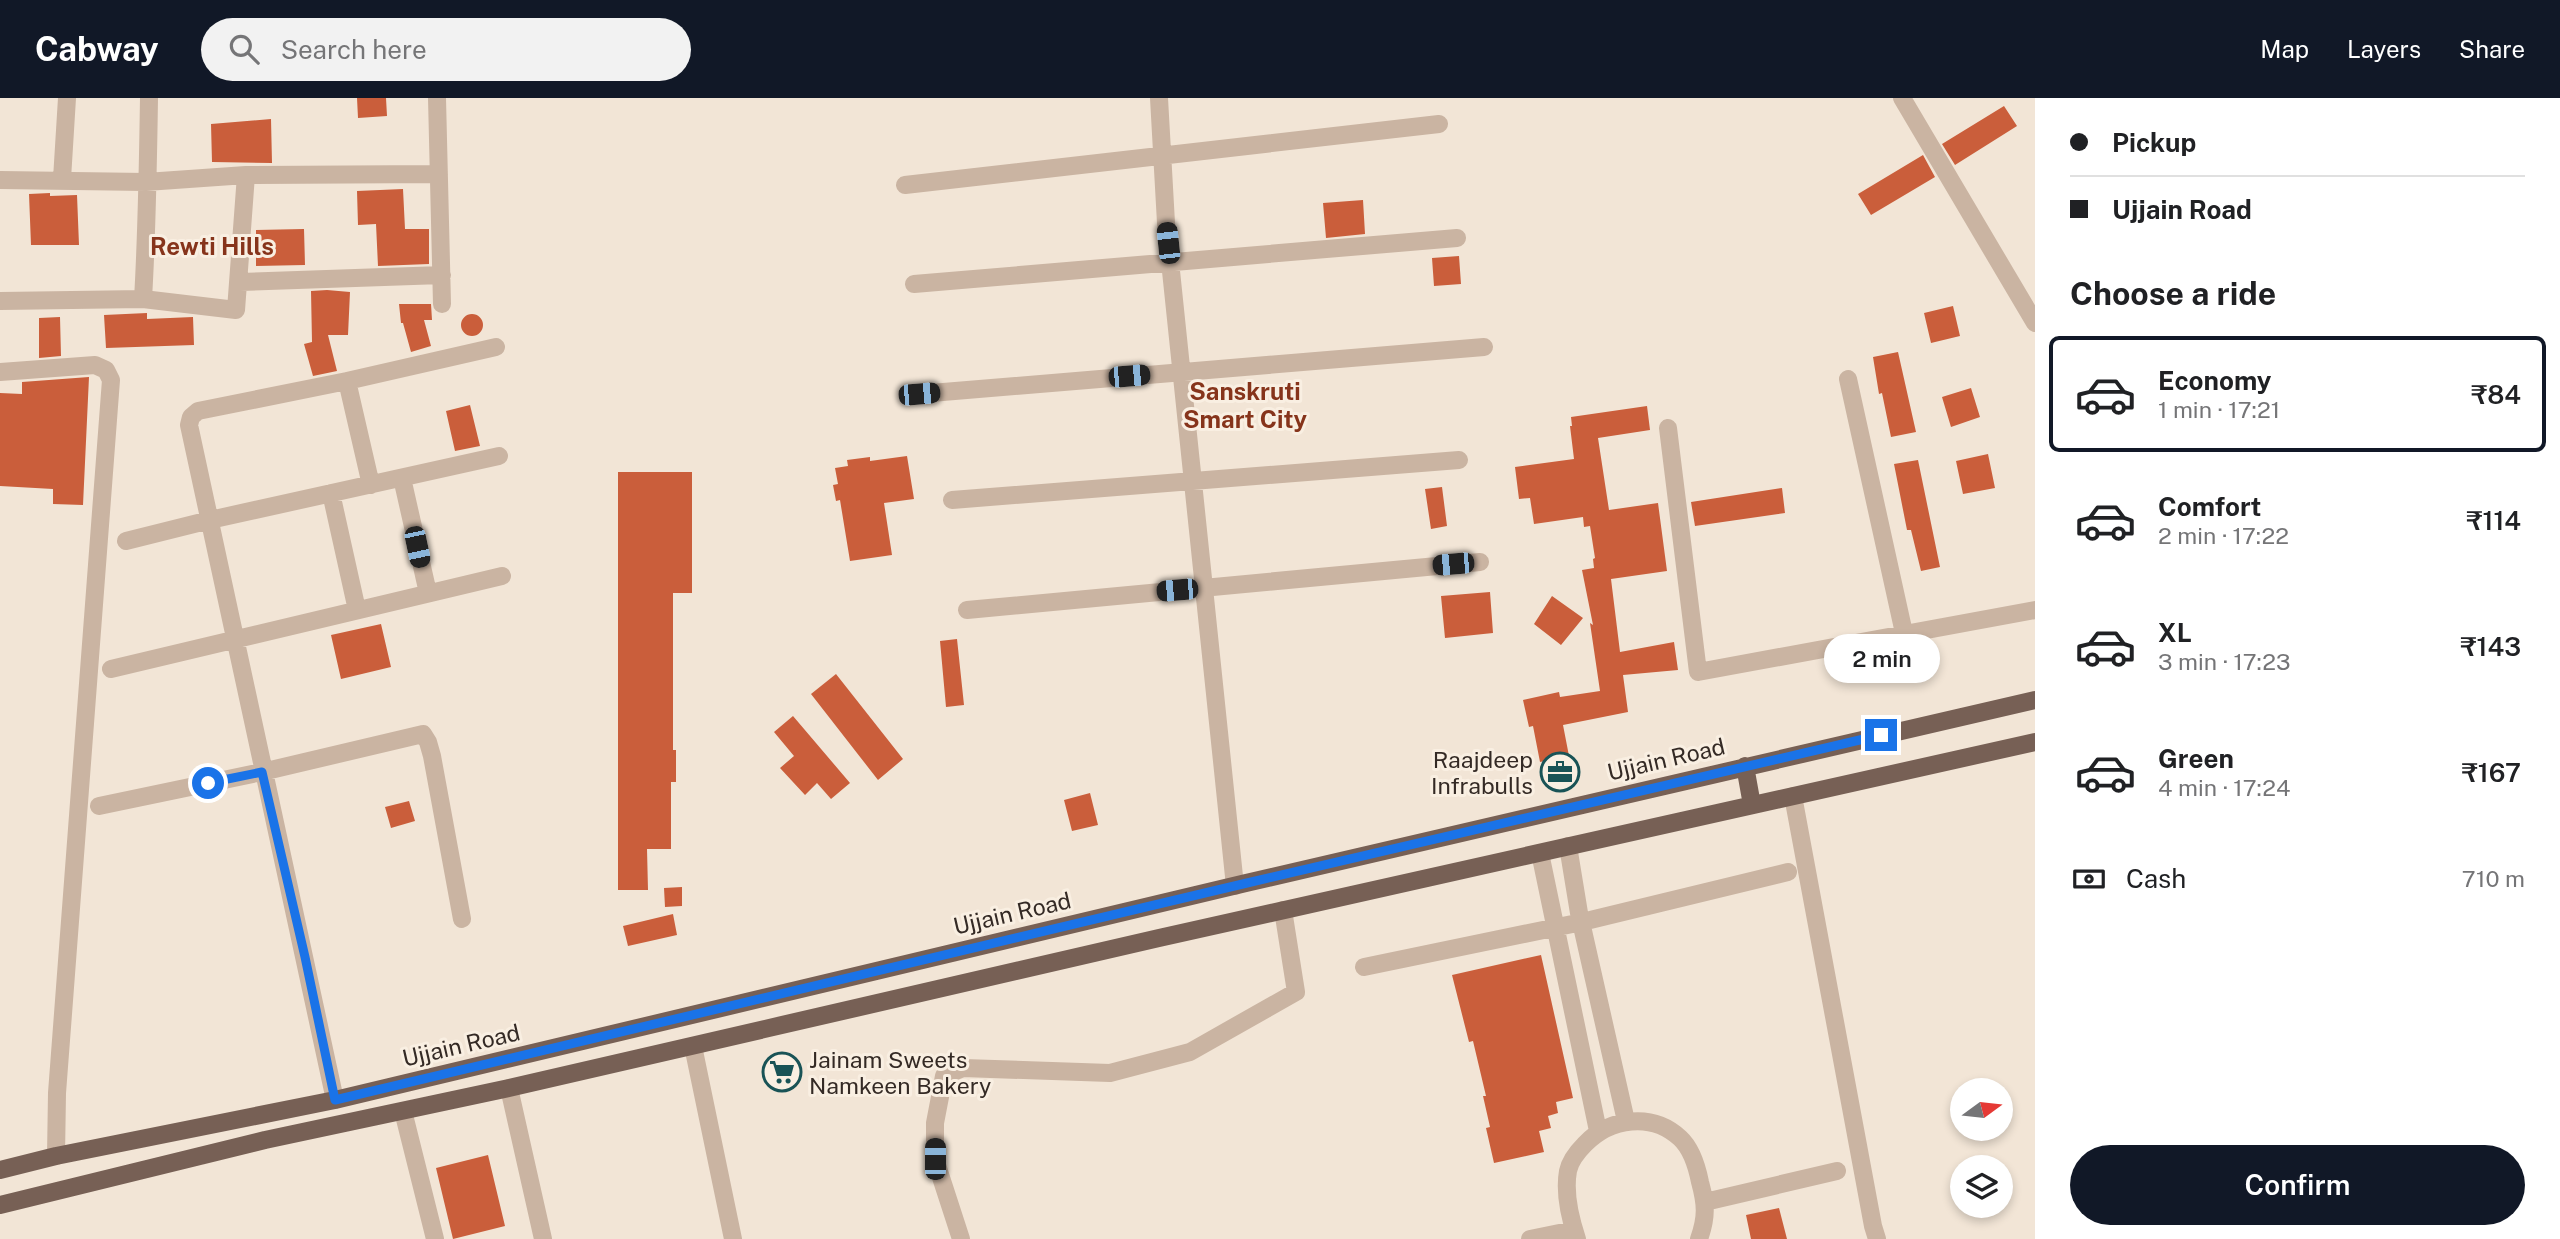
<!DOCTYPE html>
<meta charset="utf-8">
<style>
:root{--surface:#fff;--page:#f2f2f2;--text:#202124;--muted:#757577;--line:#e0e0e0;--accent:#111827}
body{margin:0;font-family:"Public Sans",sans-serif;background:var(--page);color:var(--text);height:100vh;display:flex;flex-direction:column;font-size:26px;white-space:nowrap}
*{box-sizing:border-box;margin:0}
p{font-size:23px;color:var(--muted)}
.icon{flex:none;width:38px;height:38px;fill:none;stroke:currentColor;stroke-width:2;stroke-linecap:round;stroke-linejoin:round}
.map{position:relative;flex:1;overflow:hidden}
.panel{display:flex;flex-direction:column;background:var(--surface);width:525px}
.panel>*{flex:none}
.banner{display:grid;align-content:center;height:154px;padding:0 35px;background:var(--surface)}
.needle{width:46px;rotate:75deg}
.fabs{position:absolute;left:1950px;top:980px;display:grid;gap:14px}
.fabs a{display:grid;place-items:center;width:63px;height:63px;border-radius:50%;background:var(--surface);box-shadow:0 4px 10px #0003;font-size:35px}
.end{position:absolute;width:32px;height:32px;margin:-16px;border:9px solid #1a73e8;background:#fff;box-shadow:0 0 0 4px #fff}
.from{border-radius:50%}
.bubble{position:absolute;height:49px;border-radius:24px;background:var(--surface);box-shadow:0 4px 10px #0003;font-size:23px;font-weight:600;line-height:49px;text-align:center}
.car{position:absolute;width:21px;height:42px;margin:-21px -10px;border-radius:9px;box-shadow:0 0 5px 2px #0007;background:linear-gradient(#222 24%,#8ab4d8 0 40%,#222 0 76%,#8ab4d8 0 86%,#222 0)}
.banner b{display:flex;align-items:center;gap:24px;height:66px;font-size:26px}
.banner b+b{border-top:2px solid var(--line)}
.banner i{width:18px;height:18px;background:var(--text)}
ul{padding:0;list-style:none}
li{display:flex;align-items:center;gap:21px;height:116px;margin:0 14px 10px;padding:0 21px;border:4px solid transparent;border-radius:10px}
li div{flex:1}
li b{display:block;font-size:26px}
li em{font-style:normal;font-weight:600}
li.selected{border-color:var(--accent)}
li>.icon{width:63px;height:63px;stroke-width:1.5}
h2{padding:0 35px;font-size:32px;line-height:84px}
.pay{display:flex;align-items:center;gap:18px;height:77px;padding:0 35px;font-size:26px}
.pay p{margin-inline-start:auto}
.action{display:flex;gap:14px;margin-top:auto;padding:14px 35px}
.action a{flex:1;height:80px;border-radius:42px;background:var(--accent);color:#fff;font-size:28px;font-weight:600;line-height:80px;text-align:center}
header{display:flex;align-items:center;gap:42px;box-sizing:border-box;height:98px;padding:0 35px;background:var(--accent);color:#fff}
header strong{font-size:33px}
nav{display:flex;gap:38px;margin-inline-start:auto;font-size:24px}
.search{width:490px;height:63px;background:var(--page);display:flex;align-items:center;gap:18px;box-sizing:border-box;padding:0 24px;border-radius:38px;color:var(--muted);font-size:26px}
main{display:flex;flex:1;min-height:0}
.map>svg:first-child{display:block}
.building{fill:#ca5e3b}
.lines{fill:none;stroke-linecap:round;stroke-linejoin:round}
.minor{stroke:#cab4a2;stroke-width:18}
.major{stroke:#776055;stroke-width:18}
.route{stroke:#1a73e8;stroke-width:9}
.labels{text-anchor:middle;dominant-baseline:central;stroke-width:6;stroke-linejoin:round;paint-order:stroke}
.poi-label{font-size:23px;fill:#342a25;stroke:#f9efe2;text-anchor:end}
.street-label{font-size:23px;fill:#342a25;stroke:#f9efe2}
.neighbourhood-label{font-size:24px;font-weight:bold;fill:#86341b;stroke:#f9efe2}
</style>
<header>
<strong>Cabway</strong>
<div class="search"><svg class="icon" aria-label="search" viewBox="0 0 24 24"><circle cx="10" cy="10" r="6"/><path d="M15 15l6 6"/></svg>Search here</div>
<nav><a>Map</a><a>Layers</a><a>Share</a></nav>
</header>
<main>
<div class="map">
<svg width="2035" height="1141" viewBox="0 0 2035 1141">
<rect width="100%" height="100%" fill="#f2e5d6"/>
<!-- building -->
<path class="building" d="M357,0H386L387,18L358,20Z
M2004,8L2017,28L1955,67L1942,46Z
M271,21L272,65L212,64L211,26Z
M1923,57L1935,79L1871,117L1858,96Z
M403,91L405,131H429V166L378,168L376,126L358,127L357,93Z
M50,95V98L77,97L79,147H31L29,96Z
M1363,102L1365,136L1326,140L1323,105Z
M304,131L305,167L256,168V132Z
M1459,158L1461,186L1434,188L1432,160Z
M327,192L350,194L348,237H328L337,273L313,278L304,246L312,244L311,193Z
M399,206H431L432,222H424L431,248L411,254L403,225H401Z
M1953,208L1960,238L1931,245L1924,215Z
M147,215V221L193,219L194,247L106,250L104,217Z
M461 227a11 11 0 1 1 22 0a11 11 0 1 1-22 0Z
M60,219L61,258L39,260V220Z
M1898,254L1916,334L1891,339L1882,295L1879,296L1873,259Z
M89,279L83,407L53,406V391L0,388V295L22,296V284Z
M1971,290L1980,319L1951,329L1942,299Z
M470,307L480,348L455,353L446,313Z
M1647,308L1650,332L1598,340L1609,412L1658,405L1667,473L1611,481L1620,554L1674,544L1678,572L1623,577L1628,614L1563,627L1569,658L1540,664L1533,628L1529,629L1523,602L1559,594L1560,599L1600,593L1590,525L1593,527L1582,472L1594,470L1593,461L1595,460L1590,428L1584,429L1583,419L1534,426L1530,400L1519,401L1515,369L1574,361L1570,328H1572L1571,319Z
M1988,356L1995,390L1963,396L1956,363Z
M907,358L914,401L884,405L892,457L850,463L840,402L836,403L833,387L838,386L835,370L848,368L847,362L870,359V363Z
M1918,362L1940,469L1921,473L1911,432H1907L1894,366Z
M618,374H692V495H673V652H676V684H671V751H647L648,792H618Z
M1442,389L1447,428L1431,431L1425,391Z
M1782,390L1785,415L1695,428L1691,404Z
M1490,494L1493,535L1445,540L1441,498Z
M1552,498L1583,520L1561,547L1534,526Z
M381,526L391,569L341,581L331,537Z
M957,541L964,607L946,609L940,543Z
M836,576L903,661L878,682L811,596Z
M793,618L850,685L831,701L817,685L805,697L780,670L794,658L774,634Z
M1090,695L1098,727L1072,733L1064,702Z
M409,703L415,723L391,730L385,709Z
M682,789V808L665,809L664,790Z
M673,816L677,837L628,848L623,828Z
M1541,857L1573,1000L1556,1004L1558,1015L1548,1018L1551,1030L1539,1033L1544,1054L1494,1065L1486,1030L1490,1029L1483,998H1486L1473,943L1469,944L1452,877Z
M488,1057L505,1128L453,1141L436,1070Z
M1779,1110L1787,1141H1751L1746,1117Z"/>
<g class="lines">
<!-- minor -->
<path class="minor" d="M437,0L442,206
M1159,0L1166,125L1235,788
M1902,0L2035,225
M62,81L67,0
M0,82L146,84L246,77L439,76
M905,87L1439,26
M240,184L442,177
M914,186L1457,140
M143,201C147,134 148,67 149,0
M0,203L143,201L236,212L246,77
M0,274L95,267L106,272L111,282L57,995L56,1058
M1848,281L1904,535
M347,283L371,387
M919,296L1484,249
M1668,330L1698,574L2035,512
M402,380L428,495
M331,395L357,512
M952,402L1459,362
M126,443L210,422L499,358
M967,512L1480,464
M111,571L502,478
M1793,698L1873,1128L1877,1141
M99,708L262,674L423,636L428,644L432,658L462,821
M1568,748L1579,815L1626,1023
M1540,755L1598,1033
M1364,869L1582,824L1788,774
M693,948L733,1141
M509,990L543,1141
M335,1002L189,327L191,319L198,313L347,283L496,249
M403,1013L435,1141
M1705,1104L1837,1073
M961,1141L935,1061V1025L944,978L963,970L1110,975L1190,954L1296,894L1283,812
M1530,1141L1574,1132
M1577,1141C1570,1120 1564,1095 1568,1073C1570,1063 1578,1053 1585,1046C1610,1020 1652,1014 1680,1040C1692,1051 1697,1069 1700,1084C1706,1106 1707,1119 1699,1141"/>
<!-- major -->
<path class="major" d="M1745,668L1752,707
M0,1072L56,1058L335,1002L1246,785L2035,602
M0,1107L265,1042L509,990L1159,840L2035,644"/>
</g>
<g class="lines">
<!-- route -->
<path class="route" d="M208,685L262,674L305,859L335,1002L1247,785L1881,637"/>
</g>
<!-- icons -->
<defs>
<symbol id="office-ring" viewBox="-11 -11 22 22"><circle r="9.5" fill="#f9efe2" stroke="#195356" stroke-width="1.5"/><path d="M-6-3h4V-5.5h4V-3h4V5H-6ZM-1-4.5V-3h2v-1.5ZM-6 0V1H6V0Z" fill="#195356"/></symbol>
<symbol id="supermarket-ring" viewBox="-11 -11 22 22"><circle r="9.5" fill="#f9efe2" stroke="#195356" stroke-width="1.5"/><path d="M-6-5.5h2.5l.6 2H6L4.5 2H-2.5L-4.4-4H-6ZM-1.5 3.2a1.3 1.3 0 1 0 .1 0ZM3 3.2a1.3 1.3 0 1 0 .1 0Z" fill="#195356"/></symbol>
</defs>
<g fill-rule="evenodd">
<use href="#office-ring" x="1538" y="652" width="44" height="44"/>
<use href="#supermarket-ring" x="760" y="952" width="44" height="44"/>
</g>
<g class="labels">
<!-- poi labels -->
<g class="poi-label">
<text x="1533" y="661">Raajdeep<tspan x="1533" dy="26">Infrabulls</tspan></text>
<text x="809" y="961" text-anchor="start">Jainam Sweets<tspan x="809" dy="26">Namkeen Bakery</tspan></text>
</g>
<!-- street labels -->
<g class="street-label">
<text transform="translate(1666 661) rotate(-13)">Ujjain Road</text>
<text transform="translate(1012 815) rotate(-13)">Ujjain Road</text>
<text transform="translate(461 947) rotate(-13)">Ujjain Road</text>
</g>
<!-- neighbourhood labels -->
<g class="neighbourhood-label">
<text x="212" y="148">Rewti Hills</text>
<text x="1245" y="293">Sanskruti<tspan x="1245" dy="28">Smart City</tspan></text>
</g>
</g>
</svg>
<div class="fabs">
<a><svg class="needle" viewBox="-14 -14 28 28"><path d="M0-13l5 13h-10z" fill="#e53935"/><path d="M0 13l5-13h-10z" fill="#757577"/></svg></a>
<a><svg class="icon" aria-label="layers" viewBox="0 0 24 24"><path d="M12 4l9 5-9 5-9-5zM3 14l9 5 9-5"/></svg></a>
</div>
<i class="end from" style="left:208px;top:685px"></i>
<i class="end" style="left:1881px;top:637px"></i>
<div class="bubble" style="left:1824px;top:536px;width:116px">2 min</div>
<i class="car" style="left:1168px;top:145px;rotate:354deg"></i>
<i class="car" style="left:1129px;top:278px;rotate:85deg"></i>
<i class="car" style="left:919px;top:296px;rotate:85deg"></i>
<i class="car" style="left:417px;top:449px;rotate:168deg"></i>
<i class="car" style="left:1453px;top:466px;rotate:265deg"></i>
<i class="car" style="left:1177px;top:492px;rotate:265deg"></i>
<i class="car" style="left:935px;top:1061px;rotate:0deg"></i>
</div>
<section class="panel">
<div class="banner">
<b><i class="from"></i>Pickup</b>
<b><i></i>Ujjain Road</b>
</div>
<h2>Choose a ride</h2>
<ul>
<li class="selected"><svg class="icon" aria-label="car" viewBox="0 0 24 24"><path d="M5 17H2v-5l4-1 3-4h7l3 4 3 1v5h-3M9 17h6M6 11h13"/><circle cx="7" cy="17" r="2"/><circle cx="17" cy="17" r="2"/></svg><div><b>Economy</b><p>1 min · 17:21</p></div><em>₹84</em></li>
<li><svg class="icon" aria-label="car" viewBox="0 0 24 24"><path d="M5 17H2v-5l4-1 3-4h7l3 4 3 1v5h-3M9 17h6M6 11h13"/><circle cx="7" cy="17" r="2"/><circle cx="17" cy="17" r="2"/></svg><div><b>Comfort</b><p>2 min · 17:22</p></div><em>₹114</em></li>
<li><svg class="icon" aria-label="car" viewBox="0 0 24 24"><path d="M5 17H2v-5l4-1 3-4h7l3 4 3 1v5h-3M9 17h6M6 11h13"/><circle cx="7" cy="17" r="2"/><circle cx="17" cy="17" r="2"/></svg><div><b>XL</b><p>3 min · 17:23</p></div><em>₹143</em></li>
<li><svg class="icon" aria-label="car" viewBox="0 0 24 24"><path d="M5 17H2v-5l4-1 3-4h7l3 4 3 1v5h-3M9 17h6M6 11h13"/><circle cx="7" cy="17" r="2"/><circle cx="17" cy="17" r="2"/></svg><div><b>Green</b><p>4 min · 17:24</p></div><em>₹167</em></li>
</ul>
<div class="pay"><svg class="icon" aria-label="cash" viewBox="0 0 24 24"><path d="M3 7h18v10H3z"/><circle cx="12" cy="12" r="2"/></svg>Cash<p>710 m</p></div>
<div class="action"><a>Confirm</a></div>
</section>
</main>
